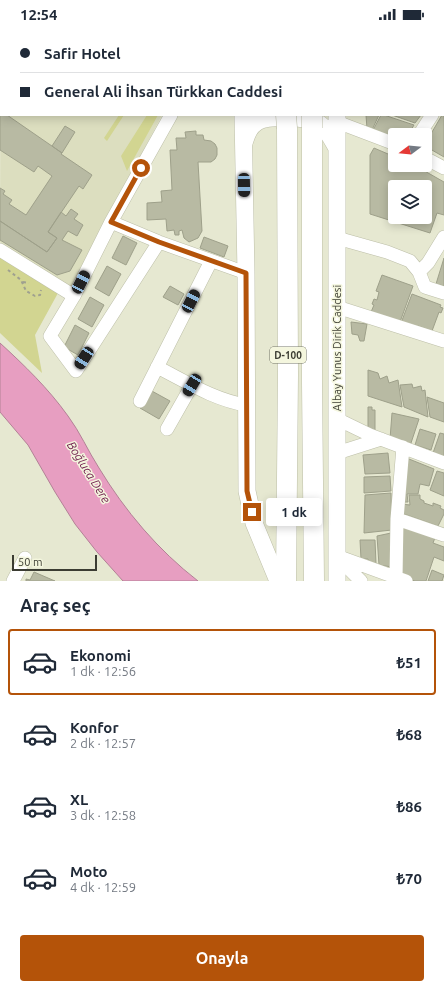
<!DOCTYPE html>
<html lang="tr">
<meta charset="utf-8">
<style>
:root{--surface:#fff;--page:#f2f2f3;--text:#1f2937;--muted:#747a83;--line:#e0e1e3;--accent:#b45309}
body{margin:0;font-family:Ubuntu,sans-serif;background:var(--page);color:var(--text);height:100vh;display:flex;flex-direction:column;font-size:15px;white-space:nowrap}
*{box-sizing:border-box;margin:0}
p{font-size:13px;color:var(--muted)}
.icon{flex:none;width:22px;height:22px;fill:none;stroke:currentColor;stroke-width:2;stroke-linecap:round;stroke-linejoin:round}
.map{position:relative;height:553px;overflow:hidden}
.panel{display:flex;flex-direction:column;background:var(--surface);flex:1}
.panel>*{flex:none}
.top-card{position:absolute;left:0px;top:0px;width:444px;height:88px;box-shadow:0 2px 10px #0003;display:grid;align-content:center;height:88px;padding:0 20px;background:var(--surface)}
.needle{width:26px;rotate:254deg}
.fabs{position:absolute;left:388px;top:100px;display:grid;gap:8px}
.fabs a{display:grid;place-items:center;width:44px;height:44px;border-radius:4px;background:var(--surface);box-shadow:0 2px 10px #0003;font-size:20px}
.scale{position:absolute;left:12px;bottom:10px;width:85px;box-sizing:border-box;padding-left:4px;border:2px solid #3b3c32;border-top:0;font-size:11px;line-height:14px;white-space:nowrap;color:#3b3c32;-webkit-text-stroke:3px #f4f6de;paint-order:stroke}
.end{position:absolute;width:18px;height:18px;margin:-9px;border:5px solid #b45309;background:#fff;box-shadow:0 0 0 2px #fff}
.from{border-radius:50%}
.bubble{position:absolute;height:28px;border-radius:4px;background:var(--surface);box-shadow:0 2px 10px #0003;font-size:13px;font-weight:600;line-height:28px;text-align:center}
.car{position:absolute;width:12px;height:24px;margin:-12px -6px;border-radius:5px;box-shadow:0 0 3px 1px #0007;background:linear-gradient(#222 24%,#8ab4d8 0 40%,#222 0 76%,#8ab4d8 0 86%,#222 0)}
.top-card b{display:flex;align-items:center;gap:14px;height:38px;font-size:15px}
.top-card b+b{border-top:1px solid var(--line)}
.top-card i{width:10px;height:10px;background:var(--text)}
ul{padding:0;list-style:none}
li{display:flex;align-items:center;gap:12px;height:66px;margin:0 8px 6px;padding:0 12px;border:2px solid transparent;border-radius:4px}
li div{flex:1}
li b{display:block;font-size:15px}
li em{font-style:normal;font-weight:600}
li.active{border-color:var(--accent)}
li>.icon{width:36px;height:36px;stroke-width:1.5}
h2{padding:0 20px;font-size:18px;line-height:48px}
.cta{display:flex;gap:8px;margin-top:auto;padding:8px 20px}
.cta a{flex:1;height:46px;border-radius:4px;background:var(--accent);color:#fff;font-size:16px;font-weight:600;line-height:46px;text-align:center}
.status{display:flex;justify-content:space-between;align-items:center;height:28px;padding:0 20px;background:var(--surface);direction:ltr}
.status svg{height:11px;fill:currentColor}
.map>svg:first-child{display:block}
.built{fill:#dcdebf}
.green{fill:#d2d591}
.water{fill:#e79ec1;stroke:#b38196}
.building{fill:#b8baa3;stroke:#9ea08a;fill-rule:evenodd}
.lines{fill:none;stroke-linecap:round;stroke-linejoin:round}
.minor-casing{stroke:#bdbfa8;stroke-width:14}
.major-casing{stroke:#bdbfa8;stroke-width:18}
.highway-casing{stroke:#bdbfa8;stroke-width:21}
.path{stroke:#9fa08f;stroke-width:2;stroke-dasharray:3 3;stroke-linecap:butt}
.minor{stroke:#fff;stroke-width:13}
.major{stroke:#fff;stroke-width:17}
.highway{stroke:#fff;stroke-width:20}
.highway-bridge-casing{stroke:#bdbfa8;stroke-width:21;stroke-linecap:butt}
.highway-bridge{stroke:#fff;stroke-width:20}
.route{stroke:#b45309;stroke-width:5}
.labels{text-anchor:middle;dominant-baseline:central;stroke-width:3;stroke-linejoin:round;paint-order:stroke}
.shield{fill:#f4f6de;stroke:#727466;stroke-width:1}
.shield-label{font-size:10px;font-weight:bold;fill:#3b3c32}
.street-label{font-size:11px;fill:#3b3c32;stroke:#f4f6de}
.water-label{font-size:12px;font-style:italic;fill:#6d194a;stroke:#f4f6de}
</style>
<div class="status"><b>12:54</b><svg viewBox="0 0 49 12"><path d="M0 12V9h3v3zM5 12V6h3v6zM10 12V3h3v9zM15 12V0h3v12zM26 1h20v11H26zM47 4h2v5h-2z"/></svg></div>
<div class="map">
<svg width="444" height="553" viewBox="0 0 444 553">
<rect width="100%" height="100%" fill="#e6e8d1"/>
<!-- built -->
<path class="built" d="M1,7V87H162L71,259L0,214Z"/>
<!-- green -->
<path class="green" d="M119,87H124L107,113L104,110Z
M147,87H158L127,143L121,128Z
M0,229L58,265L35,307L42,345L0,305Z"/>
<!-- water -->
<path class="water" d="M0,315C24,337 48,360 68,388C80,404 88,423 99,440C125,483 158,522 198,553H123L97,524L75,496L55,464L28,417L0,384Z"/>
<!-- building -->
<path class="building" d="M407,0H432L406,1Z
M443,8L444,9V34H443Z
M0,82L1,87H7L62,125L61,126L92,147L83,161L79,158L48,204L57,210L47,224L0,193V160L5,163L3,166L12,172L9,176L26,187L52,148L38,138L34,144L0,122Z
M366,87H379L372,102L367,101Z
M381,87H384L414,97L408,107H395V110L373,102Z
M392,87H421L415,95Z
M442,87L444,88V129L425,118V116Z
M65,98L75,104L62,125L52,118Z
M196,103V107H203L204,112L211,113L215,116L217,120V127L215,131L211,134H198L202,203L198,210L189,214L184,210L182,202L179,203V207H175L174,202L167,203L166,191L147,192V175L162,174L161,163L172,162L170,122H177L176,110H186L185,104Z
M374,120L395,129V137H414L444,154V187L437,185L430,205L370,186V127ZM395,159H425V189H395Z
M71,181L78,186L74,191L83,197L77,208L68,203L62,212L82,222L70,243L57,247L0,212V193L47,224L57,210L48,204L61,184L66,188Z
M123,208L137,215L126,237L112,230Z
M204,209L228,218L224,229L200,220Z
M444,230V258L436,256Z
M107,238L121,246L109,268L95,260Z
M382,247L413,258L400,294L371,284L374,277L372,276L374,271L377,272L379,264L376,263Z
M170,258L184,266L178,277L163,269Z
M412,266L441,277L440,279L443,280L441,285L439,284L432,303L418,298L417,301L401,295Z
M90,269L104,277L92,299L78,291Z
M351,294L367,296L364,313H360L358,307L352,306Z
M75,297L89,305L78,327L64,319Z
M368,342L378,345L380,351L387,348L389,355L398,352L402,379L368,368Z
M412,356L413,360L421,358L422,363L425,362L428,389L404,379L400,357Z
M150,362L170,373L159,391L140,380Z
M427,369L444,375V394L430,389Z
M368,379H372V382H375V406L368,403Z
M392,385L419,391L410,418L390,411Z
M420,401L436,406L431,422L415,417Z
M440,405L444,406V428L433,425Z
M388,425L390,445L365,446L363,427Z
M404,429L434,441L429,458L420,456L418,466H407L408,474H401Z
M437,443L444,445V468L430,462Z
M390,448L391,463L364,465V449Z
M391,465L392,502L364,505L365,467Z
M409,467H420V471L424,473V475L433,478V475L441,478L440,480L444,482V486L438,498L401,485V476L410,477Z
M401,499L436,507L433,515L444,519V533L434,529L426,553H415L401,548Z
M391,505L392,539L379,537L377,508Z
M360,512H375L376,536H368V531H361Z
M432,542L444,547L442,553H428Z
M34,544L55,553H26V551L30,552Z"/>
<g class="lines">
<defs>
<path id="minor" d="M443,71L444,69
M337,94L395,116
M419,107L432,87
M425,130L444,140
M111,194L159,214L246,245
M337,210L387,224L410,233L419,244L425,259L444,265
M159,214L76,343L50,308L74,268L111,194L171,87
M0,222L74,268
M419,244L428,235L444,209
M337,279L444,313
M157,339C185,353 214,372 246,377
M140,373L211,233
M337,391L370,407L444,435
M167,401L192,357
M337,425L381,411
M397,491L444,507
M337,528L406,553
M339,531L361,553
M396,549L397,491L403,419
M13,553L25,530"/>
<path id="major" d="M69,0L72,1
M241,0V1
M339,1V0
M243,87L246,245L247,463L254,495L278,553
M244,115C247,106 249,99 257,94C269,87 306,89 318,95C327,100 332,112 337,120
M337,553V87"/>
<path id="highway" d="M286,0V1
M312,1V0
M312,100V355L314,553
M286,553L288,347L287,100"/>
</defs>
<!-- minor casing -->
<use href="#minor" class="minor-casing"/>
<!-- major casing -->
<use href="#major" class="major-casing"/>
<!-- highway casing -->
<use href="#highway" class="highway-casing"/>
<!-- path -->
<path class="path" d="M8,242L21,252L26,263L35,268L40,267L41,262
M23,254L29,255"/>
<!-- minor -->
<use href="#minor" class="minor"/>
<!-- major -->
<use href="#major" class="major"/>
<!-- highway -->
<use href="#highway" class="highway"/>
<defs>
<path id="highway-bridge" d="M286,87L287,100
M312,100V87"/>
</defs>
<!-- highway-bridge casing -->
<use href="#highway-bridge" class="highway-bridge-casing"/>
<!-- highway-bridge -->
<use href="#highway-bridge" class="highway-bridge"/>
</g>
<g class="lines">
<!-- route -->
<path class="route" d="M141,140L111,194L159,214L246,245L247,463L252,484"/>
</g>
<g class="labels">
<!-- shield labels -->
<rect class="shield" x="270" y="319" width="36" height="16" rx="3"/>
<g class="shield-label">
<text x="288" y="327">D-100</text>
</g>
<!-- street labels -->
<g class="street-label">
<text transform="translate(337 320) rotate(-90)">Albay Yunus Dirik Caddesi</text>
</g>
<!-- water labels -->
<g class="water-label">
<text transform="translate(89 444) rotate(58)">Boğluca Dere</text>
</g>
</g>
</svg>
<div class="fabs">
<a><svg class="needle" viewBox="-14 -14 28 28"><path d="M0-13l5 13h-10z" fill="#e53935"/><path d="M0 13l5-13h-10z" fill="#747a83"/></svg></a>
<a><svg class="icon" aria-label="layers" viewBox="0 0 24 24"><path d="M12 4l9 5-9 5-9-5zM3 14l9 5 9-5"/></svg></a>
</div>
<div class="scale">50 m</div>
<i class="end from" style="left:141px;top:140px"></i>
<i class="end" style="left:252px;top:484px"></i>
<div class="bubble" style="left:266px;top:470px;width:56px">1 dk</div>
<i class="car" style="left:244px;top:157px;rotate:179deg"></i>
<i class="car" style="left:81px;top:254px;rotate:27deg"></i>
<i class="car" style="left:191px;top:273px;rotate:27deg"></i>
<i class="car" style="left:84px;top:330px;rotate:213deg"></i>
<i class="car" style="left:192px;top:357px;rotate:211deg"></i>
<div class="top-card">
<b><i class="from"></i>Safir Hotel</b>
<b><i></i>General Ali İhsan Türkkan Caddesi</b>
</div>
</div>
<section class="panel">
<h2>Araç seç</h2>
<ul>
<li class="active"><svg class="icon" aria-label="car" viewBox="0 0 24 24"><path d="M5 17H2v-5l4-1 3-4h7l3 4 3 1v5h-3M9 17h6M6 11h13"/><circle cx="7" cy="17" r="2"/><circle cx="17" cy="17" r="2"/></svg><div><b>Ekonomi</b><p>1 dk · 12:56</p></div><em>₺51</em></li>
<li><svg class="icon" aria-label="car" viewBox="0 0 24 24"><path d="M5 17H2v-5l4-1 3-4h7l3 4 3 1v5h-3M9 17h6M6 11h13"/><circle cx="7" cy="17" r="2"/><circle cx="17" cy="17" r="2"/></svg><div><b>Konfor</b><p>2 dk · 12:57</p></div><em>₺68</em></li>
<li><svg class="icon" aria-label="car" viewBox="0 0 24 24"><path d="M5 17H2v-5l4-1 3-4h7l3 4 3 1v5h-3M9 17h6M6 11h13"/><circle cx="7" cy="17" r="2"/><circle cx="17" cy="17" r="2"/></svg><div><b>XL</b><p>3 dk · 12:58</p></div><em>₺86</em></li>
<li><svg class="icon" aria-label="car" viewBox="0 0 24 24"><path d="M5 17H2v-5l4-1 3-4h7l3 4 3 1v5h-3M9 17h6M6 11h13"/><circle cx="7" cy="17" r="2"/><circle cx="17" cy="17" r="2"/></svg><div><b>Moto</b><p>4 dk · 12:59</p></div><em>₺70</em></li>
</ul>
<div class="cta"><a>Onayla</a></div>
</section>
